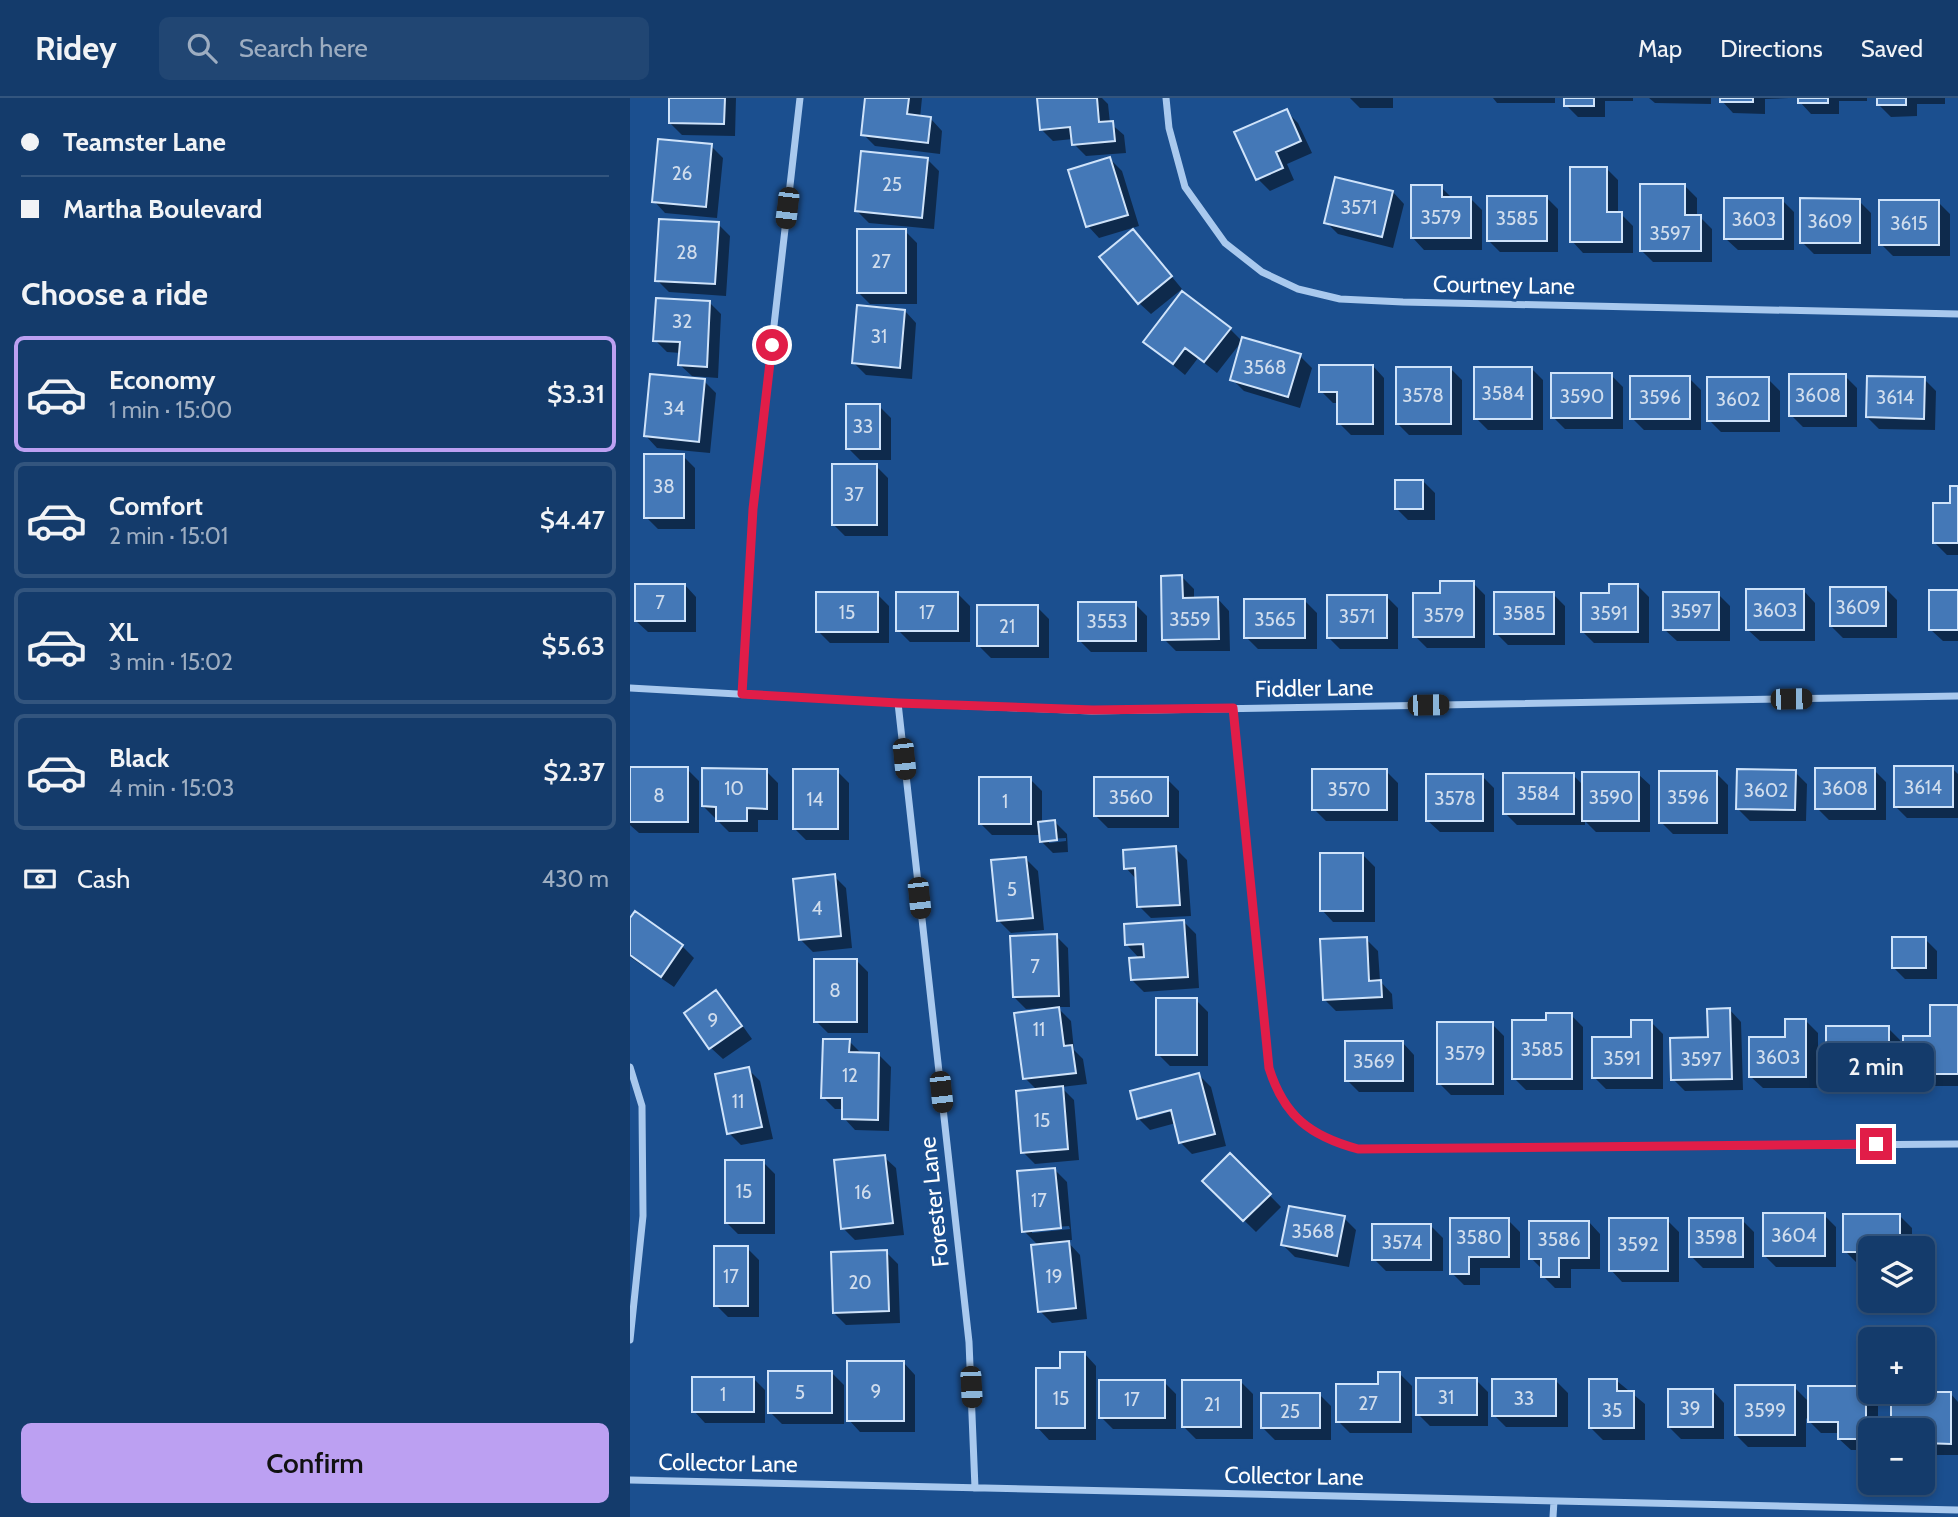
<!DOCTYPE html>
<meta charset="utf-8">
<style>
:root{--surface:#143b6b;--page:#214673;--text:#f1f3f6;--muted:#9dadc1;--line:#33557e;--accent:#bca0f2}
body{margin:0;font-family:Cabin,sans-serif;background:var(--page);color:var(--text);height:100vh;display:flex;flex-direction:column;font-size:26px;white-space:nowrap}
*{box-sizing:border-box;margin:0}
p{font-size:23px;color:var(--muted)}
.icon{flex:none;width:38px;height:38px;fill:none;stroke:currentColor;stroke-width:2;stroke-linecap:round;stroke-linejoin:round}
.map{position:relative;flex:1;overflow:hidden}
.sheet{display:flex;flex-direction:column;background:var(--surface);width:630px}
.sheet>*{flex:none}
.top-card{display:grid;align-content:center;height:154px;padding:0 21px;background:var(--surface)}
.fabs{position:absolute;left:1228px;top:1138px;display:grid;gap:14px}
.fabs a{display:grid;place-items:center;width:77px;height:77px;border-radius:10px;background:var(--surface);box-shadow:0 4px 10px #0003,0 0 0 2px var(--line);font-size:35px}
.end{position:absolute;width:32px;height:32px;margin:-16px;border:9px solid #e11d48;background:#fff;box-shadow:0 0 0 4px #fff}
.from{border-radius:50%}
.bubble{position:absolute;height:49px;border-radius:10px;background:var(--surface);box-shadow:0 4px 10px #0003,0 0 0 2px var(--line);font-size:23px;font-weight:600;line-height:49px;text-align:center}
.car{position:absolute;width:21px;height:42px;margin:-21px -10px;border-radius:9px;box-shadow:0 0 5px 2px #0007;background:linear-gradient(#222 24%,#8ab4d8 0 40%,#222 0 76%,#8ab4d8 0 86%,#222 0)}
.top-card b{display:flex;align-items:center;gap:24px;height:66px;font-size:26px}
.top-card b+b{border-top:2px solid var(--line)}
.top-card i{width:18px;height:18px;background:var(--text)}
ul{padding:0;list-style:none}
li{display:flex;align-items:center;gap:21px;height:116px;margin:0 14px 10px;padding:0 7px;border:4px solid var(--line);border-radius:10px}
li div{flex:1}
li b{display:block;font-size:26px}
li em{font-style:normal;font-weight:600}
li.current{border-color:var(--accent)}
li>.icon{width:63px;height:63px;stroke-width:1.5}
h2{padding:0 21px;font-size:32px;line-height:84px}
.pay{display:flex;align-items:center;gap:18px;height:77px;padding:0 21px;font-size:26px}
.pay p{margin-inline-start:auto}
.button{display:flex;gap:14px;margin-top:auto;padding:14px 21px}
.button a{flex:1;height:80px;border-radius:10px;background:var(--accent);color:#111;font-size:28px;font-weight:600;line-height:80px;text-align:center}
header{display:flex;align-items:center;gap:42px;box-sizing:border-box;height:98px;padding:0 35px;background:var(--surface);border-bottom:2px solid var(--line)}
header strong{font-size:33px}
nav{display:flex;gap:38px;margin-inline-start:auto;font-size:24px}
.search{width:490px;height:63px;background:var(--page);display:flex;align-items:center;gap:18px;box-sizing:border-box;padding:0 24px;border-radius:10px;color:var(--muted);font-size:26px}
main{display:flex;flex:1;min-height:0}
.map>svg:first-child{display:block}
.shadow{fill:#0007;fill-rule:evenodd}
.building{fill:#4478b7;stroke:#cfe3fa;stroke-width:2}
.lines{fill:none;stroke-linecap:round;stroke-linejoin:round}
.minor{stroke:#a9c9ee;stroke-width:7}
.route{stroke:#e11d48;stroke-width:9}
.labels{text-anchor:middle;dominant-baseline:central;stroke-width:6;stroke-linejoin:round;paint-order:stroke}
.number-label{font-size:19px;fill:#d0dded}
.street-label{font-size:23px;fill:#fff;stroke:#1b4f8f}
</style>
<header>
<strong>Ridey</strong>
<div class="search"><svg class="icon" aria-label="search" viewBox="0 0 24 24"><circle cx="10" cy="10" r="6"/><path d="M15 15l6 6"/></svg>Search here</div>
<nav><a>Map</a><a>Directions</a><a>Saved</a></nav>
</header>
<main>
<section class="sheet">
<div class="top-card">
<b><i class="from"></i>Teamster Lane</b>
<b><i></i>Martha Boulevard</b>
</div>
<h2>Choose a ride</h2>
<ul>
<li class="current"><svg class="icon" aria-label="car" viewBox="0 0 24 24"><path d="M5 17H2v-5l4-1 3-4h7l3 4 3 1v5h-3M9 17h6M6 11h13"/><circle cx="7" cy="17" r="2"/><circle cx="17" cy="17" r="2"/></svg><div><b>Economy</b><p>1 min · 15:00</p></div><em>$3.31</em></li>
<li><svg class="icon" aria-label="car" viewBox="0 0 24 24"><path d="M5 17H2v-5l4-1 3-4h7l3 4 3 1v5h-3M9 17h6M6 11h13"/><circle cx="7" cy="17" r="2"/><circle cx="17" cy="17" r="2"/></svg><div><b>Comfort</b><p>2 min · 15:01</p></div><em>$4.47</em></li>
<li><svg class="icon" aria-label="car" viewBox="0 0 24 24"><path d="M5 17H2v-5l4-1 3-4h7l3 4 3 1v5h-3M9 17h6M6 11h13"/><circle cx="7" cy="17" r="2"/><circle cx="17" cy="17" r="2"/></svg><div><b>XL</b><p>3 min · 15:02</p></div><em>$5.63</em></li>
<li><svg class="icon" aria-label="car" viewBox="0 0 24 24"><path d="M5 17H2v-5l4-1 3-4h7l3 4 3 1v5h-3M9 17h6M6 11h13"/><circle cx="7" cy="17" r="2"/><circle cx="17" cy="17" r="2"/></svg><div><b>Black</b><p>4 min · 15:03</p></div><em>$2.37</em></li>
</ul>
<div class="pay"><svg class="icon" aria-label="cash" viewBox="0 0 24 24"><path d="M3 7h18v10H3z"/><circle cx="12" cy="12" r="2"/></svg>Cash<p>430 m</p></div>
<div class="button"><a>Confirm</a></div>
</section>
<div class="map">
<svg width="1328" height="1419" viewBox="0 0 1328 1419">
<rect width="100%" height="100%" fill="#1b4f8f"/>
<!-- shadow -->
<path class="shadow" d="M41,0H106L105,38L52,37L40,25Z
M237,0H292L290,20L301,21L312,33L310,56L245,48L233,36Z
M409,0H472L478,6L480,25L494,37L496,55L456,58L444,46L443,41L423,43L411,31Z
M720,0H763V10H730Z
M863,0H925V5H867Z
M936,0H1003V3H975V19H948L936,7Z
M1019,0H1081V6L1025,5Z
M1092,0H1159L1135,1V16L1103,15L1092,3Z
M1170,0H1237V3H1209V16H1181L1170,4Z
M1249,0H1315V6H1287V18L1261,19L1249,7Z
M656,13L668,25L682,55L657,66L664,82L640,93L628,81Z
M81,48L93,60L87,120L35,115L24,103Z
M297,61L309,73L304,131L239,125L227,113Z
M480,61L492,73L509,128L469,140L458,128Z
M976,70L988,82V116H991L1003,128V155H953L942,143Z
M1055,88L1067,100V119H1070L1082,131V164H1023L1011,152Z
M811,89L822,100H840L852,112V152H794L783,140Z
M763,94L774,106L763,150L708,136L696,124Z
M916,99L928,111V154H870L858,142Z
M1152,102L1164,114V152H1108L1096,141Z
M1229,103L1241,115V156H1184L1172,144Z
M1308,104L1320,116V158H1263L1251,146Z
M88,126L100,138L96,198L39,194L27,182Z
M275,133L287,145V206H240L228,194Z
M514,145L552,191L521,216L509,205Z
M79,204L91,216L88,280L62,278L50,267L51,255L37,254L25,242Z
M275,213L286,225L282,281L236,277L224,265Z
M600,231L612,243L587,275L568,260L555,277L515,244Z
M670,258L682,270L670,310L614,293L602,281Z
M743,268L754,280V337H721L709,325V305H703L691,293Z
M820,270L832,282V337H779L767,325Z
M901,270L913,282V332H858L846,320Z
M981,277L993,289V331H935L923,319Z
M1215,278L1227,290V329H1173L1161,317Z
M1059,280L1071,292V332H1014L1002,320Z
M1138,281L1150,293V334H1091L1079,322Z
M1294,281L1306,293L1305,332L1249,331L1237,319Z
M74,283L86,295L80,355L27,350L16,338Z
M249,308L261,320V362H230L218,350Z
M53,358L65,370V431H28L16,419Z
M246,368L258,380V438H215L203,426Z
M793,383L805,395V422H778L766,410Z
M1328,390V457H1317L1305,445Z
M552,479L564,491V502L588,501L599,513L600,553H546L534,541Z
M843,485L855,497V550H797L785,538L812,497Z
M55,487L66,499V534H18L6,523Z
M1007,487L1019,499V545H964L952,533L981,497Z
M1255,490L1267,502V540H1213L1201,528Z
M1174,493L1185,505V543H1130L1118,532Z
M1328,494V543H1313L1301,532Z
M247,496L259,508V545H200L188,533Z
M328,496L340,508V544H280L268,532Z
M923,496L935,508V547H878L866,535Z
M1088,496L1100,508V543H1047L1035,532Z
M756,498L768,510V551H710L698,539Z
M675,503L687,515V551H628L616,539Z
M505,506L517,518V554H461L449,542Z
M407,509L419,521V560H361L349,548Z
M1322,670L1328,676V720H1277L1265,708Z
M0,671H57L69,683V735H9L0,727Z
M1244,672L1256,684V722H1199L1187,710Z
M136,673L148,685V722H128V734H99L73,708Z
M207,673L219,685V742H176L164,730Z
M756,673L768,685V723H696L684,711Z
M1165,674L1177,686L1176,723H1120L1108,711Z
M1086,675L1098,687V736H1043L1031,724Z
M1008,676L1020,687V734H966L955,723V727H887L875,715L943,677L954,688Z
M852,678L864,690V734H810L798,723Z
M400,681L412,693V725L425,724L437,736L438,754L423,755L411,743V737H362L350,725ZM436,740V743L419,745V741Z
M537,681L549,693V730H478L466,718Z
M545,750L557,762L561,818L521,820L509,808L507,782L496,770Z
M733,757L745,769V824H703L692,812Z
M396,761L408,773L414,832L381,835L369,823Z
M204,778L216,790L222,850L183,854L171,842Z
M5,816L52,848L64,860L44,889L0,859V823Z
M554,824L566,836L569,890L514,894L502,882L510,861L496,846Z
M426,838L438,850L440,909H427L441,923L444,952L453,961L457,986L431,989L444,1002L449,1062L405,1066L393,1054L407,992L395,980L414,910L396,911L384,899Z
M736,841L748,853L750,883L762,896L763,911L706,913L694,901Z
M1295,841L1307,853V881H1275L1263,869Z
M226,862L238,874V935H198L186,923Z
M85,895L97,906L122,941L93,961L81,950Z
M566,902L578,914V968H540L528,956Z
M1328,908V988H1287L1275,976Z
M1100,912L1111,924L1113,992L1055,993L1043,981L1080,941Z
M941,917L953,929V992H896L884,980L918,924Z
M1176,923L1188,935V990H1133L1121,979Z
M1021,924L1033,936V991H976L964,979Z
M862,926L874,938V997H821L809,985Z
M1258,930L1270,942V994H1209L1197,982Z
M219,943L231,955L249,957L261,969L259,1033L225,1032L214,1020V1011H205L193,999Z
M773,945L784,957V994H729L717,982Z
M118,971L130,983L143,1041L111,1047L99,1035Z
M569,977L581,989L596,1048L562,1056L550,1044L546,1025L520,1032L508,1020ZM549,1008V1011L514,1021V1017Z
M600,1057L651,1109L626,1134L574,1083Z
M254,1059L266,1070L274,1137L225,1142L213,1130Z
M133,1064L145,1076V1136H108L96,1124Z
M425,1072L437,1084L442,1142H436L450,1157L457,1221L422,1225L410,1213L409,1148L394,1133ZM439,1128L440,1131L402,1135V1131Z
M1194,1117L1206,1129V1169H1146L1134,1157Z
M1270,1118L1282,1130V1150H1241V1165H1227L1215,1153Z
M714,1120L726,1132L719,1169L665,1159L653,1147Z
M878,1122L890,1134V1170H850V1187H834L822,1175Z
M1037,1122L1049,1134V1184H992L981,1172Z
M1112,1122L1124,1134V1170H1073L1061,1158Z
M959,1124L970,1136V1171H941V1190H925L913,1178V1172L901,1160Z
M801,1128L813,1140V1173H756L744,1161Z
M117,1150L129,1162V1219H98L86,1207Z
M256,1154L268,1166L270,1225L216,1227L204,1215Z
M455,1256L466,1268V1342H419L408,1330L432,1272Z
M274,1265L285,1277V1334H230L219,1322Z
M202,1275L214,1287V1326H152L140,1314Z
M770,1276L782,1288V1335H720L708,1323L750,1288Z
M123,1280L135,1292V1325H75L64,1313Z
M846,1282L858,1294V1328H800L788,1316Z
M926,1283L938,1295V1329H876L864,1317Z
M987,1283L1015,1306V1342H973L961,1330Z
M534,1284L546,1296V1331H483L471,1319Z
M611,1284L623,1296V1341H566L554,1329Z
M1164,1289L1179,1304L1236,1290L1248,1302V1332H1241V1352H1221L1209,1341V1335H1191L1176,1320V1349H1118L1106,1337Z
M1083,1293L1094,1305V1341H1051L1039,1329Z
M1320,1295L1328,1304V1357H1293V1332Z
M689,1296L701,1308V1342H645L633,1330Z"/>
<!-- building -->
<path class="building" d="M39,0H95L94,26L39,25Z
M235,0H279L277,16L301,19L298,45L231,37Z
M407,0H467L469,24L483,23L485,43L442,47L440,29L410,32Z
M934,0H964V8H934Z
M1090,0H1123V4H1090Z
M1168,0H1198V5H1168Z
M1247,0H1276V7H1247Z
M657,11L671,43L646,54L653,70L626,82L604,34Z
M28,41L82,46L76,109L22,104Z
M231,53L298,60L292,120L225,113Z
M480,59L498,117L456,129L438,72Z
M940,69H977V114H992V144H940Z
M705,79L763,93L752,139L694,125Z
M1010,86H1055V117H1071V153H1010Z
M781,87H812V99H841V140H781Z
M857,98H917V143H857Z
M1094,100H1153V141H1094Z
M1170,100L1230,101V145H1170Z
M1249,102H1309V147H1249Z
M29,121L89,124L85,186L25,183Z
M227,131H276V195H227Z
M503,131L542,178L508,206L469,159Z
M552,193L601,230L574,264L555,250L543,266L513,244Z
M26,200L80,203L77,269L48,267L50,244L23,243Z
M227,207L275,212L270,270L222,265Z
M612,239L671,256L658,299L600,282Z
M689,267H743V326H707V294H689Z
M766,269H821V326H766Z
M844,269H902V321H844Z
M921,275H982V320H921Z
M20,276L75,281L69,344L14,338Z
M1159,276H1216V318H1159Z
M1000,278H1060V321H1000Z
M1237,278L1295,279L1294,321L1236,319Z
M1077,279H1139V323H1077Z
M216,306H250V351H216Z
M14,356H54V420H14Z
M202,366H247V427H202Z
M765,382H793V411H765Z
M1320,388H1328V445H1303V405H1320Z
M552,477L553,500L588,499L589,541L532,542L531,478Z
M810,483H844V539H783V495H810Z
M5,486H55V523H5Z
M979,486H1008V534H951V495H979Z
M1200,489H1256V528H1200Z
M1116,491H1174V532H1116Z
M1299,492H1328V532H1299Z
M186,494H248V534H186Z
M266,494H328V533H266Z
M864,494H924V536H864Z
M1033,494H1089V532H1033Z
M697,497H757V540H697Z
M614,501H675V540H614Z
M448,504H506V543H448Z
M347,507H408V548H347Z
M1264,668H1323V709H1264Z
M0,669H58V724H0Z
M72,670L137,671V711L117,710V723H86V709L72,708Z
M1185,670H1245V711H1185Z
M163,671H208V731H163Z
M682,671H757V712H682Z
M1107,671L1166,672L1165,712L1106,711Z
M1029,673H1087V725H1029Z
M952,674H1009V723H952Z
M873,675H944V716H873Z
M796,676H853V723H796Z
M349,679H401V726H349Z
M464,679H538V718H464Z
M425,722L427,742L410,744L408,724Z
M546,748L550,807L507,809L505,770L494,771L493,752Z
M690,755H733V813H690Z
M396,759L403,820L367,823L361,762Z
M205,776L211,838L169,842L163,781Z
M5,813L53,847L31,879L0,857V820Z
M554,822L558,879L501,882L499,860L514,859L513,846L495,847L494,826Z
M427,836L429,898L383,899L380,838Z
M737,839L739,883L751,882L752,899L693,902L690,841Z
M1262,839H1296V870H1262Z
M184,861H227V924H184Z
M86,892L112,928L79,951L54,915Z
M526,900H567V957H526Z
M1300,907H1328V976H1273V938H1300Z
M429,909L434,948L442,947L446,975L393,981L384,915Z
M1100,910L1102,981L1041,982L1040,940L1078,939L1077,911Z
M916,915H942V981H882V922H916Z
M1155,921H1176V979H1119V939H1155Z
M1001,922H1022V980H962V939H1001Z
M807,924H863V986H807Z
M1196,928H1259V983H1196Z
M193,941H220L219,954L249,955L248,1022L212,1021V1000H191Z
M715,943H773V983H715Z
M119,969L132,1029L97,1036L85,976Z
M569,975L585,1036L549,1045L541,1012L507,1021L500,993Z
M433,988L438,1051L391,1055L386,993Z
M600,1055L641,1096L613,1123L572,1083Z
M255,1057L263,1125L211,1131L204,1062Z
M95,1062H134V1125H95Z
M425,1070L431,1130L392,1134L387,1073Z
M659,1108L715,1118L707,1158L651,1147Z
M1133,1115H1195V1158H1133Z
M1213,1116H1270V1150H1241V1154H1213Z
M820,1120H879V1159H839V1176H820Z
M979,1120H1038V1173H979Z
M1059,1120H1113V1159H1059Z
M899,1123H959V1160H929V1179H911V1161H899Z
M742,1126H801V1162H742Z
M439,1143L446,1210L408,1214L401,1147Z
M84,1148H118V1208H84Z
M257,1152L259,1213L203,1215L201,1154Z
M430,1254H455V1330H406V1270H430Z
M217,1263H274V1323H217Z
M138,1273H202V1315H138Z
M748,1274H770V1324H706V1286H748Z
M62,1279H124V1314H62Z
M786,1280H847V1317H786Z
M862,1281H926V1318H862Z
M959,1281H987V1293H1004V1330H959Z
M469,1282H535V1320H469Z
M552,1282H611V1329H552Z
M1105,1287H1165V1337H1105Z
M1178,1288H1236V1341H1208V1324H1178Z
M1038,1291H1083V1329H1038Z
M1261,1294H1321V1346L1293,1345V1332H1261Z
M631,1295H690V1330H631Z"/>
<g class="lines">
<!-- minor -->
<path class="minor" d="M536,0L539,30L555,89L595,145L632,174L668,191L710,201L773,204L1328,216
M0,590L268,605L462,613L1328,598
M112,596L123,411L170,0
M268,605L339,1244L345,1390
M603,610L639,970C654,1018 681,1038 728,1051L1328,1046
M0,969L12,1008L13,1118L0,1242
M0,1382L1328,1412
M923,1419L924,1403"/>
</g>
<g class="lines">
<!-- route -->
<path class="route" d="M142,247L123,411L112,596L268,605L463,612L603,610L639,970C654,1018 680,1038 728,1051L1246,1046"/>
</g>
<g class="labels">
<!-- number labels -->
<g class="number-label">
<text x="52" y="75">26</text>
<text x="262" y="86">25</text>
<text x="729" y="109">3571</text>
<text x="811" y="119">3579</text>
<text x="887" y="120">3585</text>
<text x="1124" y="121">3603</text>
<text x="1200" y="123">3609</text>
<text x="1279" y="125">3615</text>
<text x="1040" y="135">3597</text>
<text x="57" y="154">28</text>
<text x="251" y="163">27</text>
<text x="52" y="223">32</text>
<text x="249" y="238">31</text>
<text x="635" y="269">3568</text>
<text x="873" y="295">3584</text>
<text x="793" y="297">3578</text>
<text x="1188" y="297">3608</text>
<text x="952" y="298">3590</text>
<text x="1030" y="299">3596</text>
<text x="1265" y="299">3614</text>
<text x="1108" y="301">3602</text>
<text x="44" y="310">34</text>
<text x="233" y="328">33</text>
<text x="34" y="388">38</text>
<text x="224" y="396">37</text>
<text x="30" y="504">7</text>
<text x="1228" y="509">3609</text>
<text x="1145" y="512">3603</text>
<text x="1061" y="513">3597</text>
<text x="217" y="514">15</text>
<text x="297" y="514">17</text>
<text x="894" y="515">3585</text>
<text x="979" y="515">3591</text>
<text x="814" y="517">3579</text>
<text x="727" y="518">3571</text>
<text x="560" y="521">3559</text>
<text x="645" y="521">3565</text>
<text x="477" y="523">3553</text>
<text x="377" y="528">21</text>
<text x="1293" y="689">3614</text>
<text x="104" y="690">10</text>
<text x="1215" y="690">3608</text>
<text x="719" y="691">3570</text>
<text x="1136" y="692">3602</text>
<text x="908" y="695">3584</text>
<text x="29" y="697">8</text>
<text x="501" y="699">3560</text>
<text x="981" y="699">3590</text>
<text x="1058" y="699">3596</text>
<text x="825" y="700">3578</text>
<text x="185" y="701">14</text>
<text x="375" y="703">1</text>
<text x="382" y="791">5</text>
<text x="187" y="810">4</text>
<text x="405" y="868">7</text>
<text x="205" y="892">8</text>
<text x="83" y="922">9</text>
<text x="409" y="931">11</text>
<text x="912" y="951">3585</text>
<text x="835" y="955">3579</text>
<text x="1148" y="959">3603</text>
<text x="992" y="960">3591</text>
<text x="1071" y="961">3597</text>
<text x="744" y="963">3569</text>
<text x="220" y="977">12</text>
<text x="108" y="1003">11</text>
<text x="412" y="1022">15</text>
<text x="114" y="1093">15</text>
<text x="233" y="1094">16</text>
<text x="409" y="1102">17</text>
<text x="683" y="1133">3568</text>
<text x="1164" y="1137">3604</text>
<text x="849" y="1139">3580</text>
<text x="1086" y="1139">3598</text>
<text x="929" y="1141">3586</text>
<text x="772" y="1144">3574</text>
<text x="1008" y="1146">3592</text>
<text x="101" y="1178">17</text>
<text x="424" y="1178">19</text>
<text x="230" y="1184">20</text>
<text x="246" y="1293">9</text>
<text x="170" y="1294">5</text>
<text x="93" y="1296">1</text>
<text x="816" y="1299">31</text>
<text x="431" y="1300">15</text>
<text x="894" y="1300">33</text>
<text x="502" y="1301">17</text>
<text x="738" y="1305">27</text>
<text x="582" y="1306">21</text>
<text x="1060" y="1310">39</text>
<text x="982" y="1312">35</text>
<text x="1135" y="1312">3599</text>
<text x="660" y="1313">25</text>
</g>
<!-- street labels -->
<g class="street-label">
<text transform="translate(874 187) rotate(1)">Courtney Lane</text>
<text transform="translate(684 590) rotate(-1)">Fiddler Lane</text>
<text transform="translate(304 1104) rotate(-96)">Forester Lane</text>
<text transform="translate(98 1365) rotate(1)">Collector Lane</text>
<text transform="translate(664 1378) rotate(1)">Collector Lane</text>
</g>
</g>
</svg>
<div class="fabs">
<a><svg class="icon" aria-label="layers" viewBox="0 0 24 24"><path d="M12 4l9 5-9 5-9-5zM3 14l9 5 9-5"/></svg></a>
<a>+</a>
<a>−</a>
</div>
<i class="end from" style="left:142px;top:247px"></i>
<i class="end" style="left:1246px;top:1046px"></i>
<div class="bubble" style="left:1188px;top:945px;width:116px">2 min</div>
<i class="car" style="left:157px;top:110px;rotate:187deg"></i>
<i class="car" style="left:1161px;top:601px;rotate:89deg"></i>
<i class="car" style="left:798px;top:607px;rotate:89deg"></i>
<i class="car" style="left:274px;top:661px;rotate:174deg"></i>
<i class="car" style="left:289px;top:800px;rotate:174deg"></i>
<i class="car" style="left:311px;top:994px;rotate:174deg"></i>
<i class="car" style="left:341px;top:1289px;rotate:177deg"></i>
</div>
</main>
